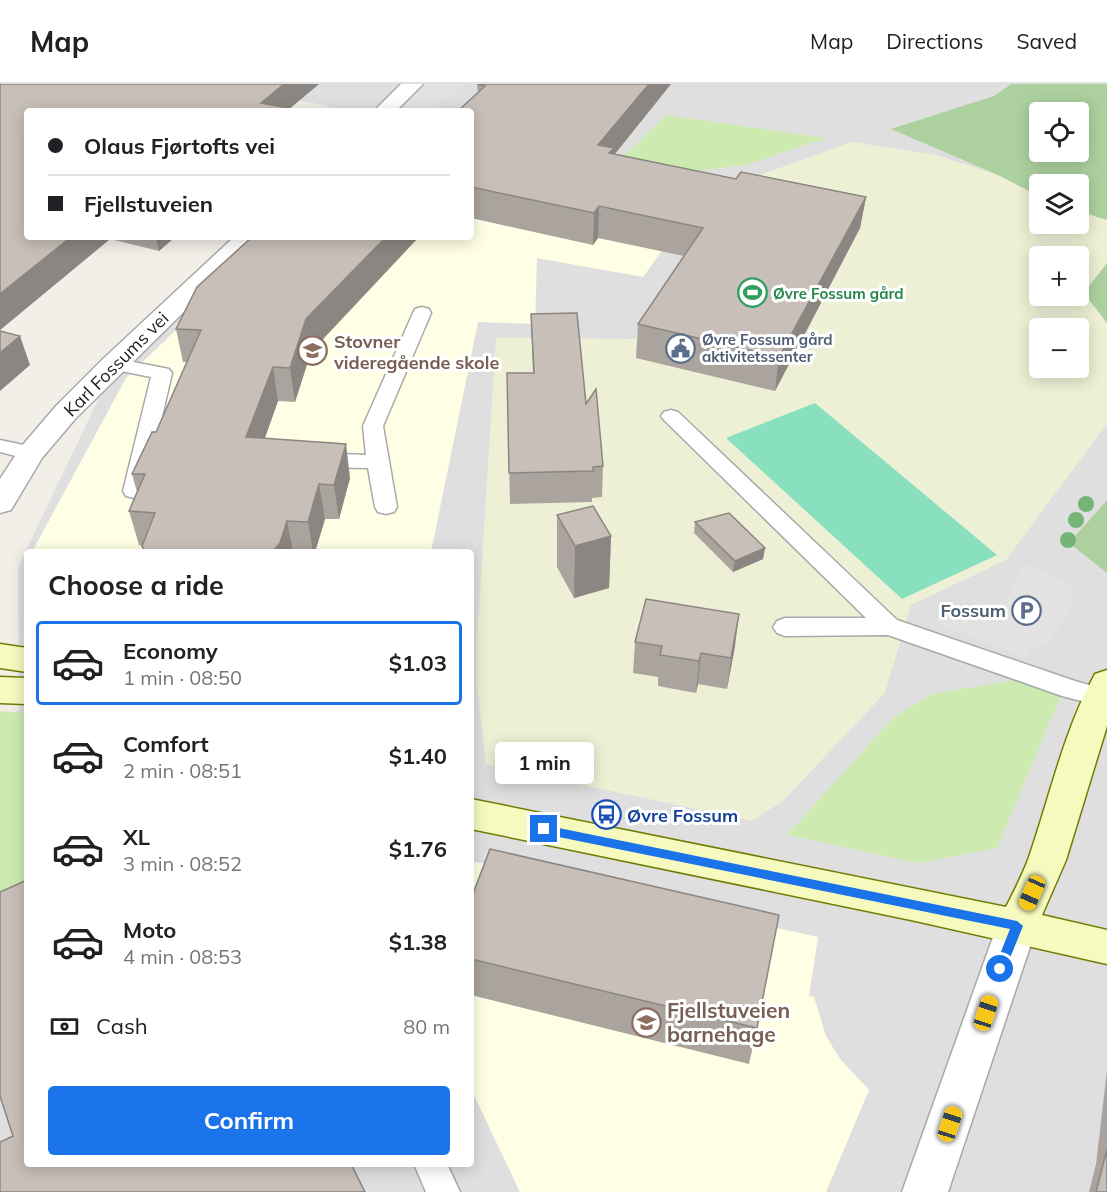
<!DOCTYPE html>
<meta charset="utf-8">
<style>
:root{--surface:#fff;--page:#f6f6f6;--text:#202124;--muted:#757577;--line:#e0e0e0;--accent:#1a73e8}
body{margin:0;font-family:Mulish,sans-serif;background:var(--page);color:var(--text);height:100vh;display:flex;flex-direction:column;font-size:22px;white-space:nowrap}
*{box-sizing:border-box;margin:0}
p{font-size:20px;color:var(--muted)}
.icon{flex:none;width:33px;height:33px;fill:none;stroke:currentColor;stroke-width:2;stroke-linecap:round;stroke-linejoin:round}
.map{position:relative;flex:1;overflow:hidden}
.drawer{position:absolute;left:24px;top:465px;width:450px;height:618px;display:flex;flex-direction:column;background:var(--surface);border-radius:6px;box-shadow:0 3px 15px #0003}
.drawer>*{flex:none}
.hud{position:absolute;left:24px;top:24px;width:450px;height:132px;border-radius:6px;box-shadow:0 3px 15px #0003;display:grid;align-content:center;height:132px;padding:0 24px;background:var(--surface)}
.fabs{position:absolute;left:1029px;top:18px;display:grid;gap:12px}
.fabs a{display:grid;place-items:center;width:60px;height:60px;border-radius:6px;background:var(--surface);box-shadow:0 3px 15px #0003;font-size:30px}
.end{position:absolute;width:27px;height:27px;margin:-14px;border:8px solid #1a73e8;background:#fff;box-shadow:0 0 0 3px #fff}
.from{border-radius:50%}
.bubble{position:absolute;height:42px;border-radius:6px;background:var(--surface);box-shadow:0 3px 15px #0003;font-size:20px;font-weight:700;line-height:42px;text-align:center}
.car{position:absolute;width:18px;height:36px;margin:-18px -9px;border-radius:8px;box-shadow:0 0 4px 2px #0007;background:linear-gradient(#f5c518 24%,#345 0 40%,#f5c518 0 76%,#345 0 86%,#f5c518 0)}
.hud b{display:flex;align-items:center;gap:21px;height:57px;font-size:22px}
.hud b+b{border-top:2px solid var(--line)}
.hud i{width:15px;height:15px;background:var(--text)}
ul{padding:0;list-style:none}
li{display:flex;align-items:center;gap:18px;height:84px;margin:0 12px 9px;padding:0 12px;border:3px solid transparent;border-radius:6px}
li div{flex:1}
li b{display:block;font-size:22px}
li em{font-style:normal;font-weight:700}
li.current{border-color:var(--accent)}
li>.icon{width:54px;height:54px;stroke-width:1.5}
h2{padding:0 24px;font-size:27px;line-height:72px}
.pay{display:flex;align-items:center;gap:15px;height:66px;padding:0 24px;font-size:22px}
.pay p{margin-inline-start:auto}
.cta{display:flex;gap:12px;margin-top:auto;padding:12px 24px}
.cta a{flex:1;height:69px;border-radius:6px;background:var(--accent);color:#fff;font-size:24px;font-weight:700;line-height:69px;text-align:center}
header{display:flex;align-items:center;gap:36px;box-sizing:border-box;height:84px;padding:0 30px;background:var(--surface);border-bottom:2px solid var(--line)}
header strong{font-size:28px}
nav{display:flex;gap:33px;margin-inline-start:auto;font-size:21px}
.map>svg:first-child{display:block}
.residential{fill:#e0dfdf;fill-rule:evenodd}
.education{fill:#ffffe5}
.farmland{fill:#eef0d5;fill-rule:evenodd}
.grass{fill:#cdebb0}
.forest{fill:#add19e;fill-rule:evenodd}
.pitch{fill:#88e0be}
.parking{fill:#e2e2e2}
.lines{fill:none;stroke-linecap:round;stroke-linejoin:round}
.lane-casing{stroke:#a9a9a9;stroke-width:3}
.street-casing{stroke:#a9a9a9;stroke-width:3}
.secondary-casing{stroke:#707d05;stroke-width:3}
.lane{fill:#fff;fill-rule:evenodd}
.street{fill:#fff;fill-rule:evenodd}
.secondary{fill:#f7fabf;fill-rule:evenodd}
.tree{fill:#74b475}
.wall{fill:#aba49e}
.shaded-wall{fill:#8b8681}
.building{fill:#c7bfb8;stroke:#8b8681;stroke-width:1.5}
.route{fill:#1a73e8}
.labels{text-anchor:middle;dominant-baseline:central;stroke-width:6;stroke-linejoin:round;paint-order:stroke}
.far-leisure-label{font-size:15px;font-weight:bold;fill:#27864d;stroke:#fff;text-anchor:start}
.far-service-label{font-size:15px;font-weight:bold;fill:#4e5e75;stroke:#fff;text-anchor:start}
.education-label{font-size:18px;font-weight:bold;fill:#785e54;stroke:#fff;text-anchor:start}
.street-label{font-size:18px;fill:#222;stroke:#fff}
.service-label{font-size:18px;font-weight:bold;fill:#4e5e75;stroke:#fff;text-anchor:end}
.transit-label{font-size:18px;font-weight:bold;fill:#164399;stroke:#fff;text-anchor:start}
.near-education-label{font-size:21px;font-weight:bold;fill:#785e54;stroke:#fff;text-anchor:start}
</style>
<header>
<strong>Map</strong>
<nav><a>Map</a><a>Directions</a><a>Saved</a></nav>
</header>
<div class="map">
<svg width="1107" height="1108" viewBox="0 0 1107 1108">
<rect width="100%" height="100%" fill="#f2efe9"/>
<!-- residential -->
<path class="residential" d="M207,0H1107V1108H0V639L19,626L18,483L109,293L259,153H471V27H326L330,22ZM1040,28H1078V68H1040ZM1040,100H1078V140H1040ZM1040,172H1078V212H1040ZM1040,244H1078V284H1040ZM27,468H471V1080H27Z"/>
<!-- education -->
<path class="education" d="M471,64L704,108L643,193L537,174L535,240L478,238L431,468H32L126,294L273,153H471Z
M472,777L818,853L809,912L814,913L826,952L840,975L869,1006L826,1108H520L471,1005Z"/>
<!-- farmland -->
<path class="farmland" d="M852,58L936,71L998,91L1039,112L1040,140H1078L1079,127L1107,136V179L1084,209L1107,239V340L1006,476L911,521L885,609L783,717L752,737L486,680L477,601V556L496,254L635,255L732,101ZM1040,172H1078V212H1040ZM1040,244H1078V284H1040Z"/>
<!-- grass -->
<path class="grass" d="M666,31L826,54L746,81L693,87L621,75Z
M1016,596L1061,611L997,764L918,779L787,751L893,634L932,610Z
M0,627L27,629V812L0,825Z"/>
<!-- forest -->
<path class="forest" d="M1011,0H1107V136L1079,127L1078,100H1040L1039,112L998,91L891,45L994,12ZM1040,28H1078V68H1040Z
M1107,179V239L1084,209Z
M1107,416V489L1069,459Z"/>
<!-- pitch -->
<path class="pitch" d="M815,319L997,471L902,515L726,354Z"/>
<!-- parking -->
<path class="parking" d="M424,0H461L433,27H394Z
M1024,480L1071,500V524L1049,559L1029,566L1027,574L930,536L980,528L1007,515Z"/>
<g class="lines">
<defs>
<path id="lane" d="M422,223L429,225L431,229L383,342L397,423L394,428L386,430L378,428L375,423L368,384L316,383L309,381L305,376L309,371L316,369L366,371L363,342L413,229L415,225Z
M113,274L169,285L172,289L145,407L142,412L134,414L126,412L123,407L151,293L106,284L103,280L106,276Z
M671,326L678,328L897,536L1075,597L1107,606V620L1101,622L1062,612L888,551L785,552L777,549L773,543L777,537L785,534H866L664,336L661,332L664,328Z
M0,356L38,364L41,369L38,374L31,376L0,368Z
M414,1080H447L460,1108H426Z"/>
<path id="street" d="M401,0H423L396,27H374Z
M234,153H260L76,334L42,374L11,426L0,429V395L21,363L56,322L104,274Z
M1017,825L1031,830L1037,842L948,1108H902L997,842L1003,830Z"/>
<path id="secondary" d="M0,560L27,564V588L0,584Z
M1107,586V642L1066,776L1042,831L1107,846V880L911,836L471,745V715L1006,823C1014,807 1023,790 1029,773C1050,712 1064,646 1095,590Z
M0,593L27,594V620L0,619Z"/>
</defs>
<!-- lane casing -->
<use href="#lane" class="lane-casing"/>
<!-- street casing -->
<use href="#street" class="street-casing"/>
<!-- secondary casing -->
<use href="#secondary" class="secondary-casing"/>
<!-- lane -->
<use href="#lane" class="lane"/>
<!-- street -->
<use href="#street" class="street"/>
<!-- secondary -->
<use href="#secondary" class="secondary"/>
</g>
<!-- trees -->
<g class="tree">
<circle cx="1086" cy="420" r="8"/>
<circle cx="1076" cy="436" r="8"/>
<circle cx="1068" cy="456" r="8"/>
</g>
<!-- wall -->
<path class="wall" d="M0,0H319L288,26V27H27V153H175L159,167L110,155L0,246Z
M477,0H671L614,71L736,95L866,113L860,144L775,307L636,274L638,240L684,172L598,154L593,161L471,134V27L478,9Z
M197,203L311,268L295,318L278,317L265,354L350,394L339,435H325L315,468H144L142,462L139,461L129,427L137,408L132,390L156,348L187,278H183L176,245Z
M531,230L586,320L603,382L602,413L592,414V418L510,420L507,289H533Z
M557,431L611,452L609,504L574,514L557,483Z
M695,438L765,464L763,475L733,488L694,449Z
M635,558L735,562L727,605L698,600L696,609L658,602V593L633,589Z
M471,815L757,944L749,980L471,911Z
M1107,986V1108H1089L1096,1080Z"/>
<!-- shaded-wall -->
<path class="shaded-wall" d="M284,0H319L288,26V27H262L261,19Z
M649,0H671L614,71L613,95L598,61Z
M866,113L860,144L775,307L779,273Z
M599,122L598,154L593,161L594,129Z
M71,153H109L110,155L0,246V210Z
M156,153H175L159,167Z
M386,153H419L311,268L295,318L290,284L306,235Z
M20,252L30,281L0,307V269Z
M273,283L278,317L253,387L246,353Z
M346,360L350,394L339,435L334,401Z
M319,400L325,435L315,468H313L308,438Z
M287,437L293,468H272Z
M611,452L609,504L574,514L575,462Z
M765,464L763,475L733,488L735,477Z
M739,530L735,562L727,605L731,574Z
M701,569L698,600L696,609L699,577Z"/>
<!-- building -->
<path class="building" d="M0,0H284L261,19L288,24L284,27H27V153H71L0,210Z
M477,0H649L598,61L614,64L609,69L736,95L741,88L866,113L779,273L638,240L703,144L599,122L594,129L471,103V27H458L485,2Z
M252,153H386L306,235L290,284L273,283L246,353L346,360L334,401L319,400L308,438L287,437L280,459L272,468H145L142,462L155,429L129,427L145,390H132L152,348H156L201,246L176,245L197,203Z
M577,229L586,320L596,305L603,382L593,383V387L509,389L507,289H534L531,230Z
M0,247L20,252L0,269Z
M593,422L611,452L575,462L557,431Z
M729,429L765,464L735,477L695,438Z
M646,515L739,530L731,574L701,569L699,577L660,571L662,562L635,558Z
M490,765L779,831L757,944L471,875V815Z
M27,796V1080H351L365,1108H0V1058L13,1052L0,1012V808Z
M1107,1065V1108H1096Z"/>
<!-- route -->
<path class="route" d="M544,741L1017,837L1023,842L1004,889L1000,891L994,885L1010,845L544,750L539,745Z"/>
<!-- icons -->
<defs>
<symbol id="stadium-ring" viewBox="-11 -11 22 22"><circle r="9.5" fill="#fff" stroke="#2e9e5b" stroke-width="1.5"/><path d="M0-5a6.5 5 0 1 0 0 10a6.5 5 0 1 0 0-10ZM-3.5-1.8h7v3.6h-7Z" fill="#2e9e5b"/></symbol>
<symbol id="civic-ring" viewBox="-11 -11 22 22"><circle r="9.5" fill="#fff" stroke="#5c6f8a" stroke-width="1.5"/><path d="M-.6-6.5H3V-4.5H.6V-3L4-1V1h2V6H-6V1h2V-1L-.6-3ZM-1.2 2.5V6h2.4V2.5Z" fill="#5c6f8a"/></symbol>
<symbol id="school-ring" viewBox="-11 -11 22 22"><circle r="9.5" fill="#fff" stroke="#8d6e63" stroke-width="1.5"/><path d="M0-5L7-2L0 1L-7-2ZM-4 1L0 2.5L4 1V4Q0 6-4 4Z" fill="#8d6e63"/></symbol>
<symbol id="parking-ring" viewBox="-11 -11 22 22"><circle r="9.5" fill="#fff" stroke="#5c6f8a" stroke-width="1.5"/><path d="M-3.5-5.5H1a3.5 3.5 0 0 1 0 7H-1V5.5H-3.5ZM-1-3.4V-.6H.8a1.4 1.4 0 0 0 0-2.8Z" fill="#5c6f8a"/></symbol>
<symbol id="bus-ring" viewBox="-11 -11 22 22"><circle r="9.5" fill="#fff" stroke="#1a4fb4" stroke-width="1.5"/><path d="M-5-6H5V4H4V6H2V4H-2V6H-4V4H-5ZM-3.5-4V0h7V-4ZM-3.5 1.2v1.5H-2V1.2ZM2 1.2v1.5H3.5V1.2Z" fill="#1a4fb4"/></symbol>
</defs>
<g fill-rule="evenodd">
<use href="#stadium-ring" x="736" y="192" width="33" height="33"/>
<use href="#civic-ring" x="664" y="248" width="33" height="33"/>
<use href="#school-ring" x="296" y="250" width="33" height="33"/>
<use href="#parking-ring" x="1010" y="510" width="33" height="33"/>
<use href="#bus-ring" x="590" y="714" width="33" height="33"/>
<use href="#school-ring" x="630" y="922" width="33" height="33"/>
</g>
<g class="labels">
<!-- far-leisure labels -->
<g class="far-leisure-label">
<text x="773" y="209">Øvre Fossum gård</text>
</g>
<!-- far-service labels -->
<g class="far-service-label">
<text x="702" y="255">Øvre Fossum gård<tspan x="702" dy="17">aktivitetssenter</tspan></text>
</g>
<!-- education labels -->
<g class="education-label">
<text x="334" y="257">Stovner<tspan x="334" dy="21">videregående skole</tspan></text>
</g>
<!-- street labels -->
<g class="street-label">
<text transform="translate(116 280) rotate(-45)">Karl Fossums vei</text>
</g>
<!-- service labels -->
<g class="service-label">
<text x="1006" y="526">Fossum</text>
</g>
<!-- transit labels -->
<g class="transit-label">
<text x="627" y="731">Øvre Fossum</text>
</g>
<!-- near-education labels -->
<g class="near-education-label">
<text x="667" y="926">Fjellstuveien<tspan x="667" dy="24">barnehage</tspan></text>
</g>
</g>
</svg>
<div class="fabs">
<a><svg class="icon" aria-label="locate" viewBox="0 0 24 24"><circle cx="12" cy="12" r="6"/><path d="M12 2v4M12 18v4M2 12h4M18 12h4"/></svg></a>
<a><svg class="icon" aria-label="layers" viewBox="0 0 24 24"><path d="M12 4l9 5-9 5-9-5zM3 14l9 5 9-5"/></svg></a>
<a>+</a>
<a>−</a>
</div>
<i class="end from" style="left:1000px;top:885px"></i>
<i class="end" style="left:544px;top:745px"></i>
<div class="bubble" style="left:495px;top:658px;width:99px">1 min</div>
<i class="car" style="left:1032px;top:809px;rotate:204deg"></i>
<i class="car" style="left:986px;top:929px;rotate:18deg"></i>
<i class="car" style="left:950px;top:1040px;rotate:18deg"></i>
<div class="hud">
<b><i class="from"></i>Olaus Fjørtofts vei</b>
<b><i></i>Fjellstuveien</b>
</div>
<section class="drawer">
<h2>Choose a ride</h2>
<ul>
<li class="current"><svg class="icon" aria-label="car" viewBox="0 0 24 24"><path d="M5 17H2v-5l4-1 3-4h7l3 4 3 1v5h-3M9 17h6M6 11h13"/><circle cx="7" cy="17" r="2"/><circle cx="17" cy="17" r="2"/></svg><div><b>Economy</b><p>1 min · 08:50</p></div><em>$1.03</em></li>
<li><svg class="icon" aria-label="car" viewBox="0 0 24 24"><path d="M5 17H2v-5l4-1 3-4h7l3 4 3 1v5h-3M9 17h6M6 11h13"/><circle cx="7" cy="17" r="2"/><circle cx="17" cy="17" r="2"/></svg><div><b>Comfort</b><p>2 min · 08:51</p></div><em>$1.40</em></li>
<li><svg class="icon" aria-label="car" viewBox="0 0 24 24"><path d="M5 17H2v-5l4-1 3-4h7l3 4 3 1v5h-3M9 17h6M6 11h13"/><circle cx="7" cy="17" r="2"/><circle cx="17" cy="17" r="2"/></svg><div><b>XL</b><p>3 min · 08:52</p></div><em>$1.76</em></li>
<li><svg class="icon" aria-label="car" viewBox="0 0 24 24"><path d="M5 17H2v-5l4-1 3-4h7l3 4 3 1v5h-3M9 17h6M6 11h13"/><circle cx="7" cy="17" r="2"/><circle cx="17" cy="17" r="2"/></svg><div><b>Moto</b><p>4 min · 08:53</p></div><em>$1.38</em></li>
</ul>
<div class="pay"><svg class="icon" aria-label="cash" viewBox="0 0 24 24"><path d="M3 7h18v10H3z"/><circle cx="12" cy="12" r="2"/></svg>Cash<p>80 m</p></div>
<div class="cta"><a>Confirm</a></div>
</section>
</div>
